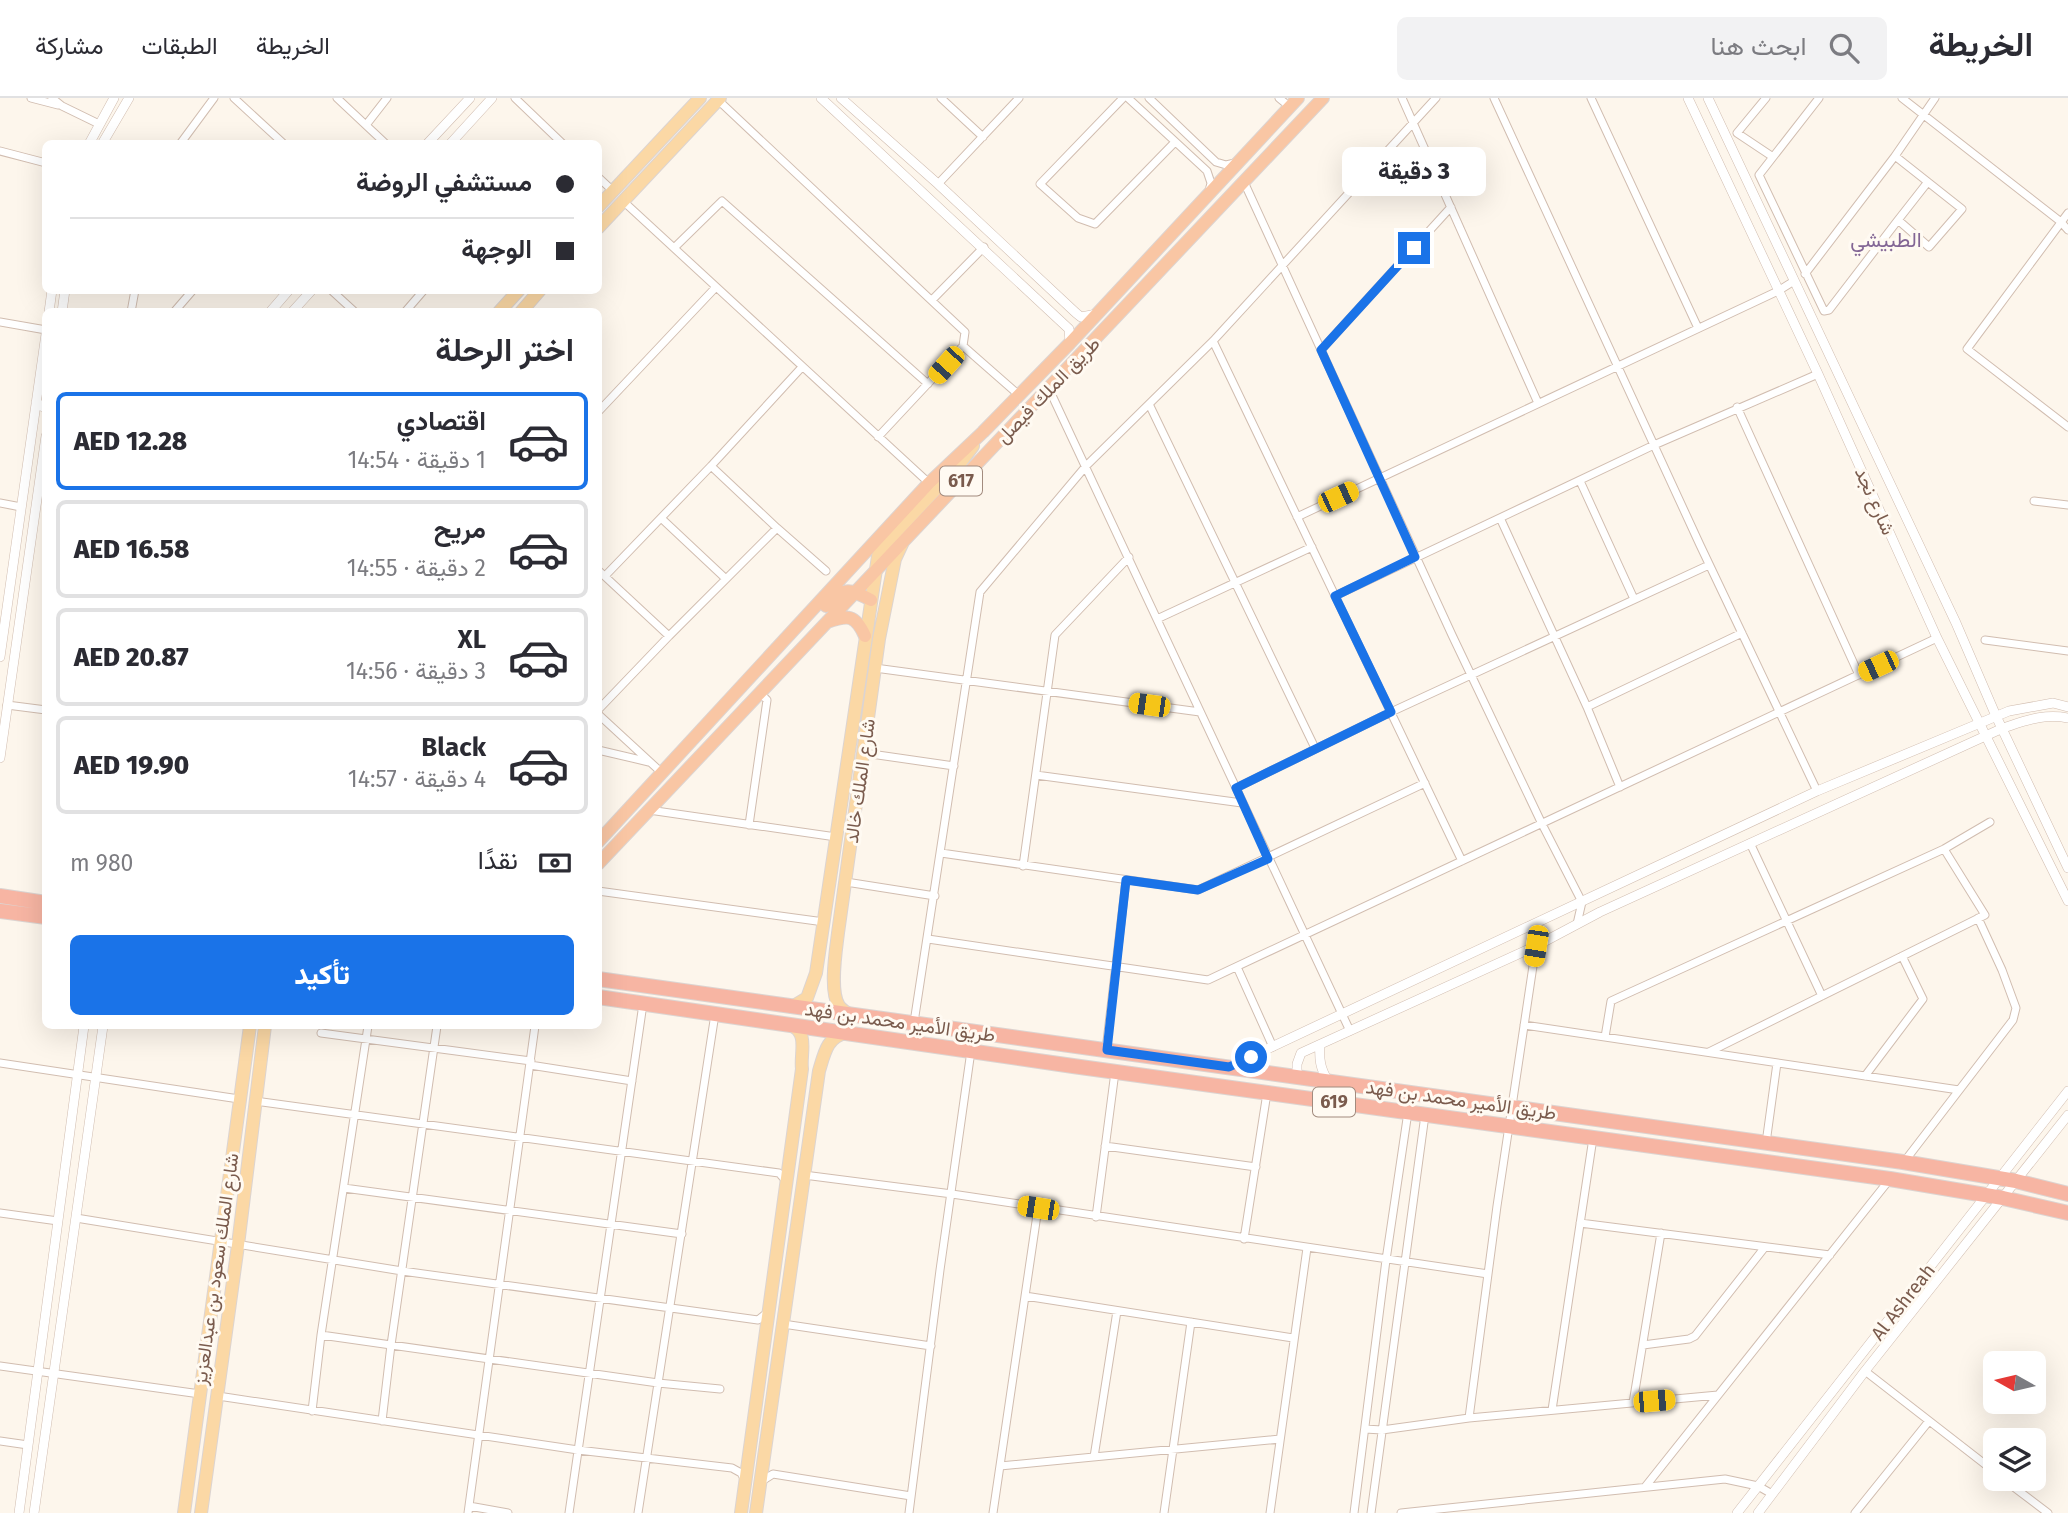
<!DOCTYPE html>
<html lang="ar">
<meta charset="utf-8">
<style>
:root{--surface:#fff;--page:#f2f2f3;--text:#2b2b33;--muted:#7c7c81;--line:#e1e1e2;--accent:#1a73e8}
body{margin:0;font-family:"Fira Sans",Vazirmatn,sans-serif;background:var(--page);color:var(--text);direction:rtl;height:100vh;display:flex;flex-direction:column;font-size:26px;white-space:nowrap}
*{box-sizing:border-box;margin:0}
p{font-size:23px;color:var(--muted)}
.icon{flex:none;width:38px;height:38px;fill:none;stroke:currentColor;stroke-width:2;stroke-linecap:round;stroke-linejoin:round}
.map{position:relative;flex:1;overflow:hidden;direction:ltr}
.panel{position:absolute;left:42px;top:210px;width:560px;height:721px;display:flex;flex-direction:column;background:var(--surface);border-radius:10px;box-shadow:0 7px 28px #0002;direction:rtl}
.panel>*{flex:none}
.banner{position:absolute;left:42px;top:42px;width:560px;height:154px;border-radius:10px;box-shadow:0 7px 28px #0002;direction:rtl;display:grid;align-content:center;height:154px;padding:0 28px;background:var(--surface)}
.needle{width:46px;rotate:278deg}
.tools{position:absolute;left:1983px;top:1253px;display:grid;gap:14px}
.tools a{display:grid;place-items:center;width:63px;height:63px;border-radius:10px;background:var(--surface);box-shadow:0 7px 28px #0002;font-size:35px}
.end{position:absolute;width:32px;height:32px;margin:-16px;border:9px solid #1a73e8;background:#fff;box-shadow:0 0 0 4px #fff}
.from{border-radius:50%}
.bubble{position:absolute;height:49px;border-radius:10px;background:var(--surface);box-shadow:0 7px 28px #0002;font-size:23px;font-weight:800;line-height:49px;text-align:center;direction:rtl}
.car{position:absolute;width:21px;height:42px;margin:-21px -10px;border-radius:9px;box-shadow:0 0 5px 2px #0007;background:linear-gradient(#f5c518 24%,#345 0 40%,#f5c518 0 76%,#345 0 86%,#f5c518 0)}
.banner b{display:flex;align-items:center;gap:24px;height:66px;font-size:26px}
.banner b+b{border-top:2px solid var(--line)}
.banner i{width:18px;height:18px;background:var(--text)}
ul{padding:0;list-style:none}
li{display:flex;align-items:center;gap:21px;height:98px;margin:0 14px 10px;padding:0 14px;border:4px solid var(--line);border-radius:10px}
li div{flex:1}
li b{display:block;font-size:26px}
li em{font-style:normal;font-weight:800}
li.current{border-color:var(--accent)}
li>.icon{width:63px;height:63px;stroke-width:1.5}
h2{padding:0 28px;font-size:32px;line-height:84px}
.pay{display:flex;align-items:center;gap:18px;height:77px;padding:0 28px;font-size:26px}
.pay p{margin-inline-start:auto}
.cta{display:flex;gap:14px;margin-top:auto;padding:14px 28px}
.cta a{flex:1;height:80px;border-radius:10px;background:var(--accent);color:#fff;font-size:28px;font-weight:800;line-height:80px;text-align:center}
header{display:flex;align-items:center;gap:42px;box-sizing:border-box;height:98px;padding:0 35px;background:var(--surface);border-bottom:2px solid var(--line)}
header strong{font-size:33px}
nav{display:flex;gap:38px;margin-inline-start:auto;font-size:24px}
.search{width:490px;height:63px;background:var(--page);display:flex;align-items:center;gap:18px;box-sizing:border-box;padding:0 24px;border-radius:10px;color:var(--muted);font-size:26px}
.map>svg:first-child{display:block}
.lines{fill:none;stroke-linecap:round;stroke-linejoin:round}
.minor-casing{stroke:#d1bdb0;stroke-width:9}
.tertiary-casing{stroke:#d1bdb0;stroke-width:10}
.primary-casing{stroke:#dcd4d1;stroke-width:14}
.trunk-casing{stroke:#dcd4d1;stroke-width:14}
.motorway-casing{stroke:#dcd4d1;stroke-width:16}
.minor{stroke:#fff;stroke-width:7}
.tertiary{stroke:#fff;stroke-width:9}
.primary{stroke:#fbd8a5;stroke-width:12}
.trunk{stroke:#f9c6a4;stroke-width:12}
.motorway{stroke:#f7b5a3;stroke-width:14}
.route{stroke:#1a73e8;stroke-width:9}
.labels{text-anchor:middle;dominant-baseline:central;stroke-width:6;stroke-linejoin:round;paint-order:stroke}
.shield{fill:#fffaf2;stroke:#a28b7e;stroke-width:2}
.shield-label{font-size:18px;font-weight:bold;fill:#7a5b4d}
.street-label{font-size:19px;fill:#7a5b4d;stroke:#fffaf2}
.neighbourhood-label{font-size:21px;fill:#836695;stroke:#fffaf2}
</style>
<header>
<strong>الخريطة</strong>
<div class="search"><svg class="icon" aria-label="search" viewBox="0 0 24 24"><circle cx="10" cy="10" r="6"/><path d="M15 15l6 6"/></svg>ابحث هنا</div>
<nav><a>الخريطة</a><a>الطبقات</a><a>مشاركة</a></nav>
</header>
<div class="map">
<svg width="2068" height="1415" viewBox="0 0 2068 1415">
<rect width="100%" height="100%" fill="#fdf6ec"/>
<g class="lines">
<defs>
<path id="minor" d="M31,0L58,7
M52,0L62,8L99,26
M234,0L284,46
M337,0L386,46
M515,0L563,46
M941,0L983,39
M1123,0L1040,86L1078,120L1095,126L1175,44
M1128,0L1207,73L1211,85L1209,93
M1149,0L1216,64L1226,67L1235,65
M1279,0L1290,9
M1402,0L1538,305
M1494,0L1700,447L1817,693
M1591,0L1698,230
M1766,0L1737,35L1773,59
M1902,0L2061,124L2068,132
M718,2L965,234L963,248L878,339
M366,27L387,0
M180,46L214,0
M0,53L46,65
M1895,58L1935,0
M598,79L613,93
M1244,84L1452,537L1542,726L1582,804L1577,826
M938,86L1019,0
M623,103L929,385
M2068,115L1967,251L2068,329
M1898,122L1927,85
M674,150L722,103L928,286
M1805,176L1895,58L1962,111L1929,149L1898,122L1829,212L1824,213L1759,77L1819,0
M331,192L355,214
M932,202L984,149
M131,214L135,192
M174,214L193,192
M405,214L424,192
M0,224L46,232
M1213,243L1462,763
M963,248L1019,297
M1321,252L1451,109
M1049,291L1350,933
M1149,306L1315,650
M1737,309L1859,577
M598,314L716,189
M711,368L802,269
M1580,383L1634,501
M2034,403L2068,407
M0,405L21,409
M1297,419L1778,193L1794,183
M661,420L726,481
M1501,422L1587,609L1620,689
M777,430L826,473
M598,472L669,538L598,612
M605,478L711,368L777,430L669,538
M1335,498L1654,347L1818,276
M1157,521L1312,449
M1985,542L2068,553
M875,570L1200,614
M7,607L46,612
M1587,609L1742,535
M598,616L662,675
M598,652L649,664
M864,655L954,668
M1036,677L1242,705
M1236,690L1391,614L1709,467
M649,712L836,739
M749,727L767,602L761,596
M1750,745L1822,898
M941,755L1198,792L1425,685
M1023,768L1055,537L1129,459
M846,784L935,798
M598,793L824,824
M928,841L1208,882L1937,540
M1237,869L1273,949
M1524,927L1959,992
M321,935L531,963
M1605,939L1611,903L1944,751L1990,724
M911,944L980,494L1086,368L1213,243L1436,0
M1106,952L1126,782
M1709,954L1985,817L1944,751
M0,965L239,1001
M530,967L632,983
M1865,978L1923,901L1902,858
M255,1003L779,1075L787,1084
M1766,1045L1777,965
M1105,1048L1256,1069
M1904,1064L2013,922L2016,910L2002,872L1978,820
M804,1077L952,1096L1488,1176
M344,1090L682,1136
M0,1115L58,1123
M1096,1119L1115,974
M76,1120L402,1173L758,1222L768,1214
M1580,1125L1830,1157
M1244,1141L1267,995
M1025,1198L1293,1240
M783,1226L931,1248
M321,1237L658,1285L720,1291
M1643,1247L1689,1241L1695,1238L1765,1149
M0,1268L200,1296
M1865,1273L1995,1374
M218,1298L578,1352L732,1370L741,1375L745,1382
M1633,1305L1661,1135
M1552,1312L1593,1040
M312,1313L321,1237L368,928
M1469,1320L1497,1108L1536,848
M382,1323L391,1247L437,928
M1365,1331L1382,1332L1469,1320L1718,1297
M0,1343L28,1347
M1094,1359L1117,1213
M1000,1368L1280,1341
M2003,1381L2048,1415
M762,1383L773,1376L911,1398
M1645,1389L1890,1081
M469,1408L508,1415
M468,1415L535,928
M569,1415L643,906
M638,1415L715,916
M909,1415L940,1172L971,953
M993,1415L1038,1110
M1164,1415L1191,1224
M1270,1415L1307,1150
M1354,1415L1386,1162L1408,1014
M1371,1415L1425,1017
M1401,1415L1725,1381L1758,1388L1772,1396
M1855,1415L1929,1323"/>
<path id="tertiary" d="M821,0L1069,231L1070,245
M841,0L938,86L1076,215L1081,219L1097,216
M1688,0L1818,276L1937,540L2068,803
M1708,0L1956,525L1996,618L2068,770
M89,46L114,0
M102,46L129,0
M427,46L470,0
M450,46L492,0
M49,214L52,192
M62,214L65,192
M270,214L289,192
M292,214L312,192
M36,304L46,311
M0,559L46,236
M0,660L46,338
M1320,947C1319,961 1320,970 1328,983
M1231,968L1817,693L2009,613L2053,605L2068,609
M1297,979V966L1301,955L1536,848L1600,814L2003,630C2025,623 2044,615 2068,620
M19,1415L84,928
M34,1415L103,928
M1737,1415L2068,993
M1758,1415L1865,1273L2068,1017"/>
<path id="primary" d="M598,109L700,0
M598,130L720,0
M499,214L519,192
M521,214L540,192
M792,909L807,900L816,875L878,458L885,446L961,364L973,348
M852,918C847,915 842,912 839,908C829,893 836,852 838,835L879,541L895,461L902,446
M184,1415L250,928
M201,1415L238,1147L265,928
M741,1415L802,971C800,955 809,935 791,927
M756,1415L819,973C824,957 827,938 846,935"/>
<path id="trunk" d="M826,508C844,489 848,490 871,502
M827,524C848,517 855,516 865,538
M598,744L929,385L983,334L1070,245L1298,0
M598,766L1323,0"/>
<path id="motorway" d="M0,798L46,805
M0,813L46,819
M598,881L1903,1064L2016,1083L2068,1096
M598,899L1073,968L1890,1081L2003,1100L2068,1115"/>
</defs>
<!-- minor casing -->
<use href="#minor" class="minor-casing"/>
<!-- tertiary casing -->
<use href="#tertiary" class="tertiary-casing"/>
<!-- primary casing -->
<use href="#primary" class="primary-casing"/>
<!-- trunk casing -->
<use href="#trunk" class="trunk-casing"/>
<!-- motorway casing -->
<use href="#motorway" class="motorway-casing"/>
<!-- minor -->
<use href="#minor" class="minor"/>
<!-- tertiary -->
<use href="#tertiary" class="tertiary"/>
<!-- primary -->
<use href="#primary" class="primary"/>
<!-- trunk -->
<use href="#trunk" class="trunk"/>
<!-- motorway -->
<use href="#motorway" class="motorway"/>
</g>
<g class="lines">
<!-- route -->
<path class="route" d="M1251,959L1229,969L1107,952L1126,782L1198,792L1268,761L1236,690L1391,614L1335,498L1415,459L1321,252L1414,150"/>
</g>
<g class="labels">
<!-- shield labels -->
<g class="shield">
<rect x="940" y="368.5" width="42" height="29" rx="5"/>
<rect x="1313" y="989.5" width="42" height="29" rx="5"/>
</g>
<g class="shield-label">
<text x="961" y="383">617</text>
<text x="1334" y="1004">619</text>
</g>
<!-- street labels -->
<g class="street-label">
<text transform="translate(1048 292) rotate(-46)">طريق الملك فيصل</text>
<text transform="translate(1875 403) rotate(66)">شارع نجد</text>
<text transform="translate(860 683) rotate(-82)">شارع الملك خالد</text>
<text transform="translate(900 924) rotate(8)">طريق الأمير محمد بن فهد</text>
<text transform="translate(1461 1002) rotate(8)">طريق الأمير محمد بن فهد</text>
<text transform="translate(216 1171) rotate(-82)">شارع الملك سعود بن عبدالعزيز</text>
<text transform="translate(1903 1204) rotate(-52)">Al Ashreah</text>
</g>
<!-- neighbourhood labels -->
<g class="neighbourhood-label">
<text x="1886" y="142">الطبيشي</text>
</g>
</g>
</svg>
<div class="tools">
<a><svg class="needle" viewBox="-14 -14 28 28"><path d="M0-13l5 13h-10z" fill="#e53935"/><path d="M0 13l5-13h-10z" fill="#7c7c81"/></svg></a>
<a><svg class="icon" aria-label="layers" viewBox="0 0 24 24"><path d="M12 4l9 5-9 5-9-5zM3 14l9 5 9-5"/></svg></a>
</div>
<i class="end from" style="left:1251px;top:959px"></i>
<i class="end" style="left:1414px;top:150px"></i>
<div class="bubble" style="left:1342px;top:49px;width:144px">3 دقيقة</div>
<i class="car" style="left:946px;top:267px;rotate:222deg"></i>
<i class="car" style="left:1338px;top:399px;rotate:65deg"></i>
<i class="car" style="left:1878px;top:568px;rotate:245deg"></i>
<i class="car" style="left:1149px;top:607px;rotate:278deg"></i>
<i class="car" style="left:1536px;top:848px;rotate:189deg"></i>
<i class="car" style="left:1038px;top:1110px;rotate:279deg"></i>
<i class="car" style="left:1654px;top:1303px;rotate:85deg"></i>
<div class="banner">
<b><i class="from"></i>مستشفي الروضة</b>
<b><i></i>الوجهة</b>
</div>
<section class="panel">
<h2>اختر الرحلة</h2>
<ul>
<li class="current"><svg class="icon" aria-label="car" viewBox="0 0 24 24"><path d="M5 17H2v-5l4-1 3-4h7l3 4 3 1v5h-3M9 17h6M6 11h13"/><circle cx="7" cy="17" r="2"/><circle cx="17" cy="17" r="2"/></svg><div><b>اقتصادي</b><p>1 دقيقة · 14:54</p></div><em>AED 12.28</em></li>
<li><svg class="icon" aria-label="car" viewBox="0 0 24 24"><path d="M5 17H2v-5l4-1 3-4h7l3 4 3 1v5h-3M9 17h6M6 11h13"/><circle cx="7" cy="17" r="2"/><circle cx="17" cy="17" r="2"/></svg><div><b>مريح</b><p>2 دقيقة · 14:55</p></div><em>AED 16.58</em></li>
<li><svg class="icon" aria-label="car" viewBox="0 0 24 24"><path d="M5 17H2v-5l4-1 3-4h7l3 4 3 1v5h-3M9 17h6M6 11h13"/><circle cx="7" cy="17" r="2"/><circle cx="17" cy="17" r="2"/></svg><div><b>XL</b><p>3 دقيقة · 14:56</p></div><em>AED 20.87</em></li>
<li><svg class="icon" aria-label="car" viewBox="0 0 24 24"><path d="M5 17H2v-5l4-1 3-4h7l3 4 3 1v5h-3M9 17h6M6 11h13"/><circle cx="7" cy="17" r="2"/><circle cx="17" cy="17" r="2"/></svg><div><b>Black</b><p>4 دقيقة · 14:57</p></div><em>AED 19.90</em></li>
</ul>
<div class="pay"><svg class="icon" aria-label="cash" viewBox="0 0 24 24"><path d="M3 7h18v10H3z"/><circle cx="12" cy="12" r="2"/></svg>نقدًا<p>980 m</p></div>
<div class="cta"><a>تأكيد</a></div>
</section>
</div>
